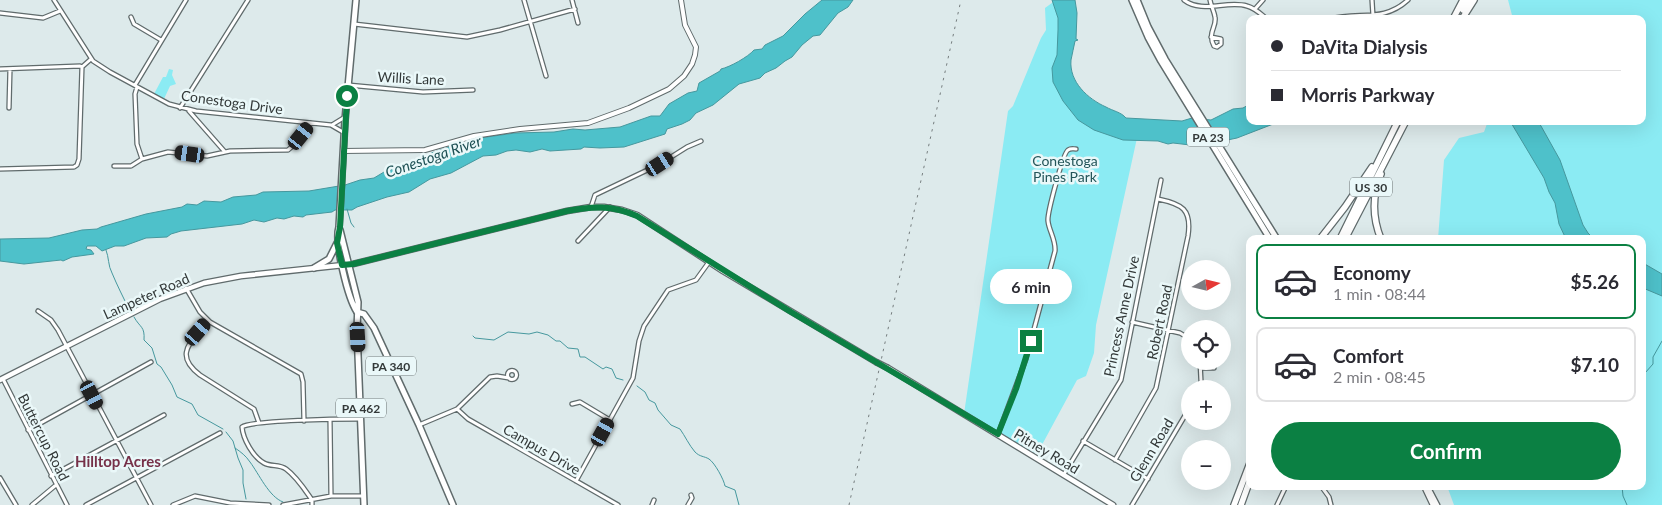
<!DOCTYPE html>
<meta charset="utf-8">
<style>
:root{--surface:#fff;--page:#f2f2f3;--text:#2b2b33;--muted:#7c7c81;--line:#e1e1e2;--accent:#0b8043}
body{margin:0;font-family:Lato,sans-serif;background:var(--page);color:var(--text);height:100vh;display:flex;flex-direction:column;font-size:19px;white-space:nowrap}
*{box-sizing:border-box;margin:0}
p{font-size:16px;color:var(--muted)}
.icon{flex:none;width:28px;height:28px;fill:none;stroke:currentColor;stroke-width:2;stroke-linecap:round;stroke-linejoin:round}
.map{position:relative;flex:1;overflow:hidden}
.sheet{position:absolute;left:1246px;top:235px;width:400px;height:255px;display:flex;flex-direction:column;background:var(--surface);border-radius:10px;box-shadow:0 5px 20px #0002}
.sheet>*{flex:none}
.hud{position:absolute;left:1246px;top:15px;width:400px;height:110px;border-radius:10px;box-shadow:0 5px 20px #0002;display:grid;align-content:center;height:110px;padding:0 25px;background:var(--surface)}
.needle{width:32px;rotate:82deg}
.buttons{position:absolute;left:1181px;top:260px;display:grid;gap:10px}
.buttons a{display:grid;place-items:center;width:50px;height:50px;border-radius:50%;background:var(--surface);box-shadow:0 5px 20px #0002;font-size:25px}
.end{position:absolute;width:22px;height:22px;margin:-11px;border:6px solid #0b8043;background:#fff;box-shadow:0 0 0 2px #fff}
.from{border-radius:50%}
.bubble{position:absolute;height:35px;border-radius:18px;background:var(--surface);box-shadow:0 5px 20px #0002;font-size:16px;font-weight:700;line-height:35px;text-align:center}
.car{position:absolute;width:15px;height:30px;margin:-15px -8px;border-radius:6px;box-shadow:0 0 4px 1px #0007;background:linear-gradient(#222 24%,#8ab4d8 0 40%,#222 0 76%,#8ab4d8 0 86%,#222 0)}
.hud b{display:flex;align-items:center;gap:18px;height:48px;font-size:19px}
.hud b+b{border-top:1px solid var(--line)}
.hud i{width:12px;height:12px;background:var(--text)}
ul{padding:9px 0 0;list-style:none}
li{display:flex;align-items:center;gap:15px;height:75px;margin:0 10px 8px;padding:0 15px;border:2px solid var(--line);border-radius:10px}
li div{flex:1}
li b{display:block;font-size:19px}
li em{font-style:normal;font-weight:700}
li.on{border-color:var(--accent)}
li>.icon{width:45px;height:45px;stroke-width:1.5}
.action{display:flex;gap:10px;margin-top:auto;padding:10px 25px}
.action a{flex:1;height:58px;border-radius:30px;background:var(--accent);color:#fff;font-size:20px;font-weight:700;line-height:58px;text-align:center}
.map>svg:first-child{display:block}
.green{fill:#8bebf3}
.water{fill:#4ec1ca;stroke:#46989e}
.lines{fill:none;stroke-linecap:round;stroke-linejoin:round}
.stream{stroke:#46989e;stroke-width:1}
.minor-casing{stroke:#606b6c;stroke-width:5.5}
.tertiary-casing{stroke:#606b6c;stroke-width:6}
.secondary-casing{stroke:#606b6c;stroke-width:7}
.primary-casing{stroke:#606b6c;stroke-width:8}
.motorway-casing{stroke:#606b6c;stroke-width:8}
.minor{stroke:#fff;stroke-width:3}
.tertiary{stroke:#fff;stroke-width:4}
.secondary{stroke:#fff;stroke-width:4.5}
.primary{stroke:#fff;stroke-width:5}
.motorway{stroke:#fff;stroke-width:5.5}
.rail{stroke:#757d7e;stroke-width:1;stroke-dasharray:2.5 5;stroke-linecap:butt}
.secondary-bridge-casing{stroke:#606b6c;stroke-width:7;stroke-linecap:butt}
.secondary-bridge{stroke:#fff;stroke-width:4.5}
.route{stroke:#0b8043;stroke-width:6}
.labels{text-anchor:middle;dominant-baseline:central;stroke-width:5;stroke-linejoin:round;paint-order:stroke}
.shield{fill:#eaf8f9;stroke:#6a7273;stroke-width:1}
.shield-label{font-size:12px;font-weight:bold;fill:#333939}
.street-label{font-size:14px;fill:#333939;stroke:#eaf8f9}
.park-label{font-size:14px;fill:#245559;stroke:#eaf8f9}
.water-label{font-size:15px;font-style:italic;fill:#1e5054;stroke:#eaf8f9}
.neighbourhood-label{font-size:15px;font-weight:bold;fill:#763149;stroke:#eaf8f9}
</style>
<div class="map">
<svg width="1662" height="505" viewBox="0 0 1662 505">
<rect width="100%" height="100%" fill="#ddeaeb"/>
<!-- green -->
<path class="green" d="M1056,0L1074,95L1137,138L1096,325L1094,353L1086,376L1077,380L1037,454L964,414L1008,111L1013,106L1041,38L1046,30L1045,8Z
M1508,0H1662V505H1454L1447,486H1642V239H1438L1444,160L1459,138L1484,132L1488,121H1642V19H1513Z
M169,69L173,70L172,75L176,84L170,86L164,99L154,94L163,77H166Z"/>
<!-- water -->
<path class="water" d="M822,0H853L848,7L838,13L820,35L813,36L802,45L792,57L785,61L776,68L765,73L760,78L739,84L713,105L696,113L690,120L682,124L667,129L665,134L624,147L600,148L584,147L581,149L550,151L542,149L530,152L516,150L507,151L496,155L483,156L451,173L430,179L409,192L387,197L357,207L352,210H335L332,212L306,215L303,217L294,216L284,219L277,218L264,222L254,220L242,224L181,231L171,234L167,237L146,238L124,246H115L102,251L96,246H87L86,249L91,250L94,254L72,257L63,261L61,260L24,264L0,261V239L49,238L82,230L97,229L101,227L146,214L182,207L187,204L197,205L204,201L221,202L233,197L256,195L263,192L309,191L345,185L360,180L374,178L384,172L406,165L434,152L451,146H460L467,142L480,138L515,133L554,132L573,129L585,130L620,127L651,116H660L669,104L688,93L697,91L699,83L720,71L721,69C730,67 748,57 754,50L762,49L765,45L783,36L805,14Z
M1052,0H1075L1077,13L1076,39L1078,40L1075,41C1074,47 1072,54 1071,60C1069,82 1088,99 1106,107C1113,111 1121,112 1126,118L1182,121L1192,118L1211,120L1233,109L1243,108L1250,104V121H1281L1237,138L1199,146L1173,143L1168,144L1158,141L1123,140L1094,130L1078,120L1063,101L1053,82L1052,68L1057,55L1058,30V18Z
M1510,121H1537L1541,126L1560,160L1583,225L1588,233L1594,239H1566L1559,224L1555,203L1549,192L1544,178Z
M1643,263L1662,274V296L1643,288Z"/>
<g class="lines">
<!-- stream -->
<path class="stream" d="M347,209L351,223L354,227
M106,250C109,257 108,266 112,273C117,285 123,297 129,309
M134,317C140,328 145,326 144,340L152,348L157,364L161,367L172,385L177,397L192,404L198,415L223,429
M473,336L475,338L494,340L508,332L529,334L537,332L548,335L556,341H560L568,348L578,349L580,357H585L603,369L606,367L612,369L616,378L623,380
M637,386L645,392L649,400L655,403L658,410L671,425L680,429C685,436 689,445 695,452C700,457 704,456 709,459C715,463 724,480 725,486L735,490L739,505
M1642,390L1645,373L1653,364V357L1662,341
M1642,395C1645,404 1647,409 1642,419
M226,432L233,441L238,458L243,470V483L246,499
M235,448C241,452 246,456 250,462C259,474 269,497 283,502
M1622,486L1623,496L1627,505"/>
<defs>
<path id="minor" d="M54,0L93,61L110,72L169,104L196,111L331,125L343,132
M524,0L546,76
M572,0L578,23
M1184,0C1202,14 1227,0 1247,6C1255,8 1261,14 1267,19
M1210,0C1211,6 1214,11 1215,17C1217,27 1207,32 1214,46L1217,47L1221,44V39L1211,37
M1372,0L1373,16
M1255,9L1263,0
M0,13L43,18L60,11
M131,17L134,24L161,40
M1330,19C1359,11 1383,23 1408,0
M354,24L467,37L500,30L575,9
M0,69L80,66L82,67
M135,85L186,0
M348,85L423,92L473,90
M137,87L135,94L137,144L142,159L168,152L207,156L230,151L288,150L295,144L311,123
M9,108L10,69
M180,108L248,0
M189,111L225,152
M332,125L345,117
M114,166H131L142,159
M0,169L74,167L77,165L79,159L82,67L91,59
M591,207L595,195L660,164L687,147L701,141
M578,241L610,207
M186,288L200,312L210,322L301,374L303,382L304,421
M38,311L51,320L58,330L151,505
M207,320C193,341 172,354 200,375L254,409L259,423
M1132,322L1180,333L1190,339
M1201,368H1214
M507.5 375a4.5 4.5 0 1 1 9 0a4.5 4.5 0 1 1-9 0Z
M3,379L67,505
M1200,389L1201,381L1200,361
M572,404L580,402L610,420
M457,409L490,377L497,376L509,378
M330,420L331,496
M419,425L457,409L468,419L618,505
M28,430L151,362
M998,434L1026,359L1055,251C1056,240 1049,231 1048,221C1047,214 1063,153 1068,150C1071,148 1073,149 1076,149
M1083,441L1148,479
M1115,460L1156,388L1188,236C1192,209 1182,204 1158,199
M1064,474L1121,380L1161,180
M51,476L164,415
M0,478L16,505
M576,481L633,378L639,341L644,326L668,290L696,280L709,262
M1321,486L1329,497L1331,505
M32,505L56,485
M86,505L220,433
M173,505L195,496L230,503L269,505
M283,505L331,496H363
M312,505V500C305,490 297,477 286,469C279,464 271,467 264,463C253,457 243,439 242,427C252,420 342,419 361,419
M652,505L654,500
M688,505L692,498L691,495
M1132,505L1190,407
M1277,505L1286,486"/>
<path id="tertiary" d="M343,151L425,150L474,136L520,129L588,123L629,108L669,89L684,76L692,64L695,55L696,47L685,25L681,0"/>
<path id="secondary" d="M888,368L1113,505
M0,380L160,299L204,283L241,276L353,264L567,211L591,207H604L622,210L637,215L723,271L876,362
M1424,486L1433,505
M1427,486L1437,505"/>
<path id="primary" d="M356,0L345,120L339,227C334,243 348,298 357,312
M1132,0L1148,37L1161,61L1270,239
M1137,0L1148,27L1165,59L1277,239
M340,230L358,302L357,330L364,505
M314,268L329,259L337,243
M357,312L364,314L374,328L419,425L453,505"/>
<path id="motorway" d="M1463,10L1468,0
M1453,19L1463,0
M1462,19L1474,0
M1320,239L1345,207L1372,167
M1340,239L1398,121
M1345,239L1406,121
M1381,239C1372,217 1372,196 1381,174
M1234,505L1250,463
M1241,505L1250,480"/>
</defs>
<!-- minor casing -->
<use href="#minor" class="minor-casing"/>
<!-- tertiary casing -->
<use href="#tertiary" class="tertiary-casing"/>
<!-- secondary casing -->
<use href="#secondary" class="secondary-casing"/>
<!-- primary casing -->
<use href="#primary" class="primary-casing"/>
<!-- motorway casing -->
<use href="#motorway" class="motorway-casing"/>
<!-- minor -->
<use href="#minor" class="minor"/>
<!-- tertiary -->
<use href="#tertiary" class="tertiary"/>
<!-- secondary -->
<use href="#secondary" class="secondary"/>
<!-- primary -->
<use href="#primary" class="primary"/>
<!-- motorway -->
<use href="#motorway" class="motorway"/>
<!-- rail -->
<path class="rail" d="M849,505L961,0"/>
<defs>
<path id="secondary-bridge" d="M876,362L888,368"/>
</defs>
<!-- secondary-bridge casing -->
<use href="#secondary-bridge" class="secondary-bridge-casing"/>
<!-- secondary-bridge -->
<use href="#secondary-bridge" class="secondary-bridge"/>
</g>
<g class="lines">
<!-- route -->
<path class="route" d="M347,96L340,227L337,243L342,265L353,264L567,211C592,206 612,205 637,216L791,312L998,434L1016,389L1031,341"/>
</g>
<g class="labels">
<!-- shield labels -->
<g class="shield">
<rect x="1187" y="127.5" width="42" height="19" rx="4"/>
<rect x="1350" y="177.5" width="42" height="19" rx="4"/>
<rect x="366" y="356.5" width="50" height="19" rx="4"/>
<rect x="336" y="398.5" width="50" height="19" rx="4"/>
</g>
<g class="shield-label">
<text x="1208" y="137">PA 23</text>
<text x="1371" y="187">US 30</text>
<text x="391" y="366">PA 340</text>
<text x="361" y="408">PA 462</text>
</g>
<!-- street labels -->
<g class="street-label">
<text transform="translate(411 78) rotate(3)">Willis Lane</text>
<text transform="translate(232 102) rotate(8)">Conestoga Drive</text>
<text transform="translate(146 296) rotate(-24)">Lampeter Road</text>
<text transform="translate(1121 316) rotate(-78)">Princess Anne Drive</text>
<text transform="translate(1159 322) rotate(-78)">Robert Road</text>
<text transform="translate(44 437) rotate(63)">Buttercup Road</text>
<text transform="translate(542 449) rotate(30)">Campus Drive</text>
<text transform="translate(1151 450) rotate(-59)">Glenn Road</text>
<text transform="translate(1047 451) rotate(31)">Pitney Road</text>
</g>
<!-- park labels -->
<g class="park-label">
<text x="1065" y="160">Conestoga<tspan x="1065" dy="16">Pines Park</tspan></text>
</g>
<!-- water labels -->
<g class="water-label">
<text transform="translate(433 156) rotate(-19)">Conestoga River</text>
</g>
<!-- neighbourhood labels -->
<g class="neighbourhood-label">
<text x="118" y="461">Hilltop Acres</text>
</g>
</g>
</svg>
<div class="buttons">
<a><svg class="needle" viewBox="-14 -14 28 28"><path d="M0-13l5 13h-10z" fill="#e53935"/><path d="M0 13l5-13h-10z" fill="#7c7c81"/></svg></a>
<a><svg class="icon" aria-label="locate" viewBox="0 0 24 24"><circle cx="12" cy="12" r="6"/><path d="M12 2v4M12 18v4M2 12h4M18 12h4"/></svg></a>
<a>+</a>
<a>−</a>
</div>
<i class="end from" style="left:347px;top:96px"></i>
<i class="end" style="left:1031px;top:341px"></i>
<div class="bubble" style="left:990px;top:269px;width:82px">6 min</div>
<i class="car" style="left:301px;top:136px;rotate:39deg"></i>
<i class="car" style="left:190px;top:154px;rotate:278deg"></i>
<i class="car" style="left:660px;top:164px;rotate:57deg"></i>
<i class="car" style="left:198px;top:332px;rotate:41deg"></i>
<i class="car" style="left:358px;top:337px;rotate:177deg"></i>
<i class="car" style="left:92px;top:395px;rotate:152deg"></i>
<i class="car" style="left:603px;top:432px;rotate:29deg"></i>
<div class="hud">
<b><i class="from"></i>DaVita Dialysis</b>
<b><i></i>Morris Parkway</b>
</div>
<section class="sheet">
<ul>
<li class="on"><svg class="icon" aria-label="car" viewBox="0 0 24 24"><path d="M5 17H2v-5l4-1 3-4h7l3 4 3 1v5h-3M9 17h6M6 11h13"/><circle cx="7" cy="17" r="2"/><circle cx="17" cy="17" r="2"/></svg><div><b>Economy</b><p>1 min · 08:44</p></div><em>$5.26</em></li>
<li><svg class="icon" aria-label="car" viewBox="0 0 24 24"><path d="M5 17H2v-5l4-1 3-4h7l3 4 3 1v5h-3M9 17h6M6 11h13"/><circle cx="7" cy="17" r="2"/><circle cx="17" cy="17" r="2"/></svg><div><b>Comfort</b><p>2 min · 08:45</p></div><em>$7.10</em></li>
</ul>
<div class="action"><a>Confirm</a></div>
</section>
</div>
